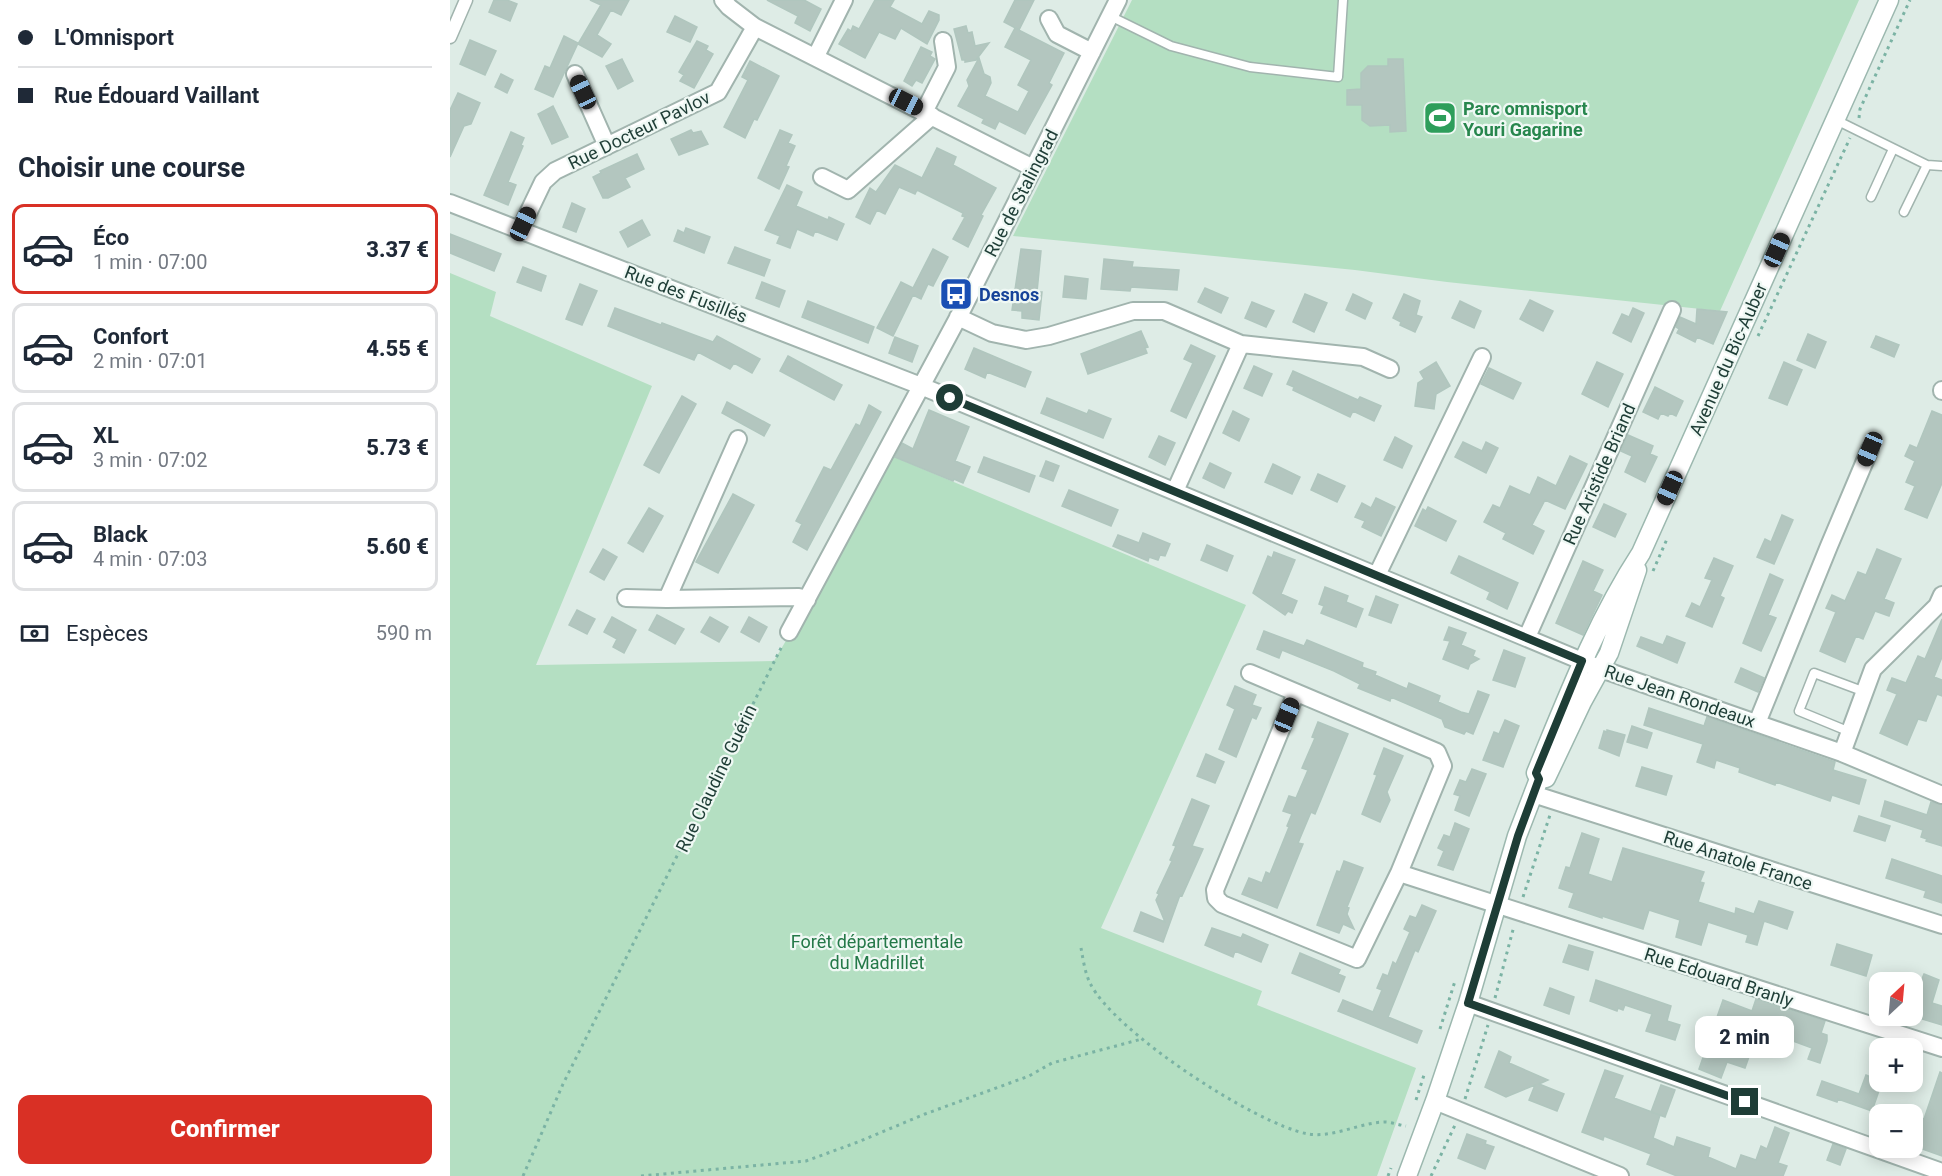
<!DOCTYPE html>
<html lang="fr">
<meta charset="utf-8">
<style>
:root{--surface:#fff;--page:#f6f6f7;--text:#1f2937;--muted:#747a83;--line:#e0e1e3;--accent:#d93025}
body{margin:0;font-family:Roboto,sans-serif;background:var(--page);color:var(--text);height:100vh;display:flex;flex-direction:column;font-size:22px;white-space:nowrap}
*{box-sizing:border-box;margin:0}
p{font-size:20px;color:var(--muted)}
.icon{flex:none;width:33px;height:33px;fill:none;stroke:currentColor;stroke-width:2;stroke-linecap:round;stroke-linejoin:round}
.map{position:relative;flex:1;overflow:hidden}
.side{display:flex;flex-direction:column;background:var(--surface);width:450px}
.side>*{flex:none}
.top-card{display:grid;align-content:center;height:132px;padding:0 18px;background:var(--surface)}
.needle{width:39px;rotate:26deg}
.fabs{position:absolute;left:1419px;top:972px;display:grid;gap:12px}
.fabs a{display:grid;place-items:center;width:54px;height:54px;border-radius:12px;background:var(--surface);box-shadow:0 3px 15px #0003;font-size:30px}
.end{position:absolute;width:27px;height:27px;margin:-14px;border:8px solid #1e3d36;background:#fff;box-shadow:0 0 0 3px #fff}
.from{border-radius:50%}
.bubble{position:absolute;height:42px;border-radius:12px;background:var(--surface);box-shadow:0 3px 15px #0003;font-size:20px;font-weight:800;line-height:42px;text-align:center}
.car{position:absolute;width:18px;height:36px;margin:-18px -9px;border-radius:8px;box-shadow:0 0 4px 2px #0007;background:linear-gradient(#222 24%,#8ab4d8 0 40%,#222 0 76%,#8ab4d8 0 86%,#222 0)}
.top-card b{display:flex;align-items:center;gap:21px;height:57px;font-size:22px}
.top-card b+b{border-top:2px solid var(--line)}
.top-card i{width:15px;height:15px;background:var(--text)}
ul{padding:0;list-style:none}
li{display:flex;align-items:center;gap:18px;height:90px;margin:0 12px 9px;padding:0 6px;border:3px solid var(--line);border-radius:12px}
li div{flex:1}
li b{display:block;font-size:22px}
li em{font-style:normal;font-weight:800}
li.on{border-color:var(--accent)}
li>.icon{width:54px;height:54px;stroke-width:1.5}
h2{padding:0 18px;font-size:27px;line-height:72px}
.pay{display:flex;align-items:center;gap:15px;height:66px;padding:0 18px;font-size:22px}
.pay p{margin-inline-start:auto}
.action{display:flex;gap:12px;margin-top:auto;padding:12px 18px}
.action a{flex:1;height:69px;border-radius:12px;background:var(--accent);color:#fff;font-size:24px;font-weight:800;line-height:69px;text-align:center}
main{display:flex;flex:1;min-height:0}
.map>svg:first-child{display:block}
.green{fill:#b4dfc2}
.building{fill:#b3c6bf;stroke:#b0c6be;stroke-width:1.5}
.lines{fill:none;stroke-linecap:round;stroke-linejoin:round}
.service-casing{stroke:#a1b4ae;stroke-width:11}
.pedestrian-casing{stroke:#a1b4ae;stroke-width:15}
.minor-casing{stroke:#a1b4ae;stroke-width:20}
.secondary-casing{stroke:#9cb8af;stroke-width:21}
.path{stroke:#7bb3a4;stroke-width:3;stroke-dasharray:3 4.5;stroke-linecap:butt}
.service{stroke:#fff;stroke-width:8}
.pedestrian{stroke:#fff;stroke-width:12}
.minor{stroke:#fff;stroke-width:16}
.secondary{stroke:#fff;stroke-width:18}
.route{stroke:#1e3d36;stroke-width:8}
.labels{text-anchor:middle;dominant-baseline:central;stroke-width:4.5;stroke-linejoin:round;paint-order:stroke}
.leisure-label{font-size:18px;font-weight:bold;fill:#27864d;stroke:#eff8f4;text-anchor:start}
.street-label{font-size:18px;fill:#1e3d36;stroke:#eff8f4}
.transit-label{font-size:18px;font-weight:bold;fill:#164399;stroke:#eff8f4;text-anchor:start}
.park-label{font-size:18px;fill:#247848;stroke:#eff8f4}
</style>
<main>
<section class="side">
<div class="top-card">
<b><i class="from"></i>L'Omnisport</b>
<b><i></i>Rue Édouard Vaillant</b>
</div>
<h2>Choisir une course</h2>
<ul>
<li class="on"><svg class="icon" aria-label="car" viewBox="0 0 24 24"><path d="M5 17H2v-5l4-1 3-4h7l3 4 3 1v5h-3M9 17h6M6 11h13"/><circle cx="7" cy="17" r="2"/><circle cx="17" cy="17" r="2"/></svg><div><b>Éco</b><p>1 min · 07:00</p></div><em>3.37 €</em></li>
<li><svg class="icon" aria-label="car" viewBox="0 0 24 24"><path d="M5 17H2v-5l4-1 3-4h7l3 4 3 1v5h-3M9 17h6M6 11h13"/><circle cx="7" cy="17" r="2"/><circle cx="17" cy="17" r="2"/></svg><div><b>Confort</b><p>2 min · 07:01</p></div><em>4.55 €</em></li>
<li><svg class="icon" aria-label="car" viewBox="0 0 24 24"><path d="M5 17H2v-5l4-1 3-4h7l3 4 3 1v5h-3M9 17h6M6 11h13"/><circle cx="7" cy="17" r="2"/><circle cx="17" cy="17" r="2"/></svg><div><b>XL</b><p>3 min · 07:02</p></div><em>5.73 €</em></li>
<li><svg class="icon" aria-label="car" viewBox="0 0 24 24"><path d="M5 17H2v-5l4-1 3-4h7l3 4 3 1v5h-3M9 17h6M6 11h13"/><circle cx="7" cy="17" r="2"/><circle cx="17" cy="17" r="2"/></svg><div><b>Black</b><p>4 min · 07:03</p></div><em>5.60 €</em></li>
</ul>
<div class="pay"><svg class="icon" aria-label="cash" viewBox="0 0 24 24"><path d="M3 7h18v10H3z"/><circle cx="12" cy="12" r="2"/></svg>Espèces<p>590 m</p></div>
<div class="action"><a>Confirmer</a></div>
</section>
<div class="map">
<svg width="1492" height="1176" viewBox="0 0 1492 1176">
<rect width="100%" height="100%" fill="#deece6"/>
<!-- green -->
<path class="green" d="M682,0H1409L1270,311L997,282L905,270L563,236Z
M0,273L46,292L40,316L202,386L86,665L324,661L397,537L442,456L796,605L651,928L812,991L807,1005L966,1068L927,1176H0Z"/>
<!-- building -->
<path class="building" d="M44,0H57L67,4L60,21L39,12Z
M140,0H179L171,15L161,10L147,35L161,44L152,57L128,44L151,5Z
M317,0H354L371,9L360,31L345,23L348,16Z
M425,0H444L440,7L472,24L479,11L489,15V20L477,44L451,28L445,39L429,32L415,58L389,44L398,29L401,31L403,26L409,29Z
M565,0H584L569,30L554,22Z
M225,16L247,27L240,42L217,32Z
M516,26L518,33L522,32L525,46L539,43L526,60L515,62V60H512L504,29Z
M565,28L614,53L599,83L602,85L575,134L549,121L545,129L532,123L534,119L508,106L519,86L517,80L529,58L534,74L540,77L541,83L535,96L568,112L579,91L568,85L581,60L555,47Z
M114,36L128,43L103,97L85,89L95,66L100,68Z
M20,40L46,51L35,75L10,64Z
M247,41L258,46L256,50L263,54L244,88L230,81L234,75L229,72Z
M471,47L482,52L480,56L485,59L472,83L466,80L462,86L454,81Z
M172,59L183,81L168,89L156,66Z
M938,59H953L956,131L940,132V125L920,126L912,120V105H897V90L911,89V73L918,66H938Z
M300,61L329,76L307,120L304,119L295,138L274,127L298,80L292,77Z
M51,74L63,80L57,93L45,87Z
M8,93L30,103L21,124L14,126L0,157V110Z
M103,106L118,137L102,144L88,114Z
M241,130L243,133L251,131L258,144L229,155L221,139Z
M330,130L342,135L338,143L345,146L336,166L339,167L329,189L308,178Z
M61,132L74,138L71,145L73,146L58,182L66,185L58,205L34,195Z
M487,148L506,157L503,165L546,188L531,215L533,216L518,247L503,239L515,217L512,216L513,213L467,190L465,194L449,187L435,214L427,210L420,224L406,217L420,188L426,192L445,165L472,178Z
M187,154L194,169L175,178L180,187L158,198H153L143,177L151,173L150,171Z
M337,185L352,192L346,206L378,220L379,217L394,224L387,240L365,231L363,236L347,229L340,248L327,243L330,236L315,230Z
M122,203L135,209L126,232L113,227Z
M192,220L200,235L178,247L170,232Z
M236,228L260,237L254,253L224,241L228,230L234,233Z
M0,234L51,254L44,271L0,253Z
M285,247L320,260L314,276L278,263Z
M483,249L498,257L483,286L478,284L471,299L463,295L443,336L427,328L451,282L463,288Z
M571,249L591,251L587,292H592L589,320L572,318V311L562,310Z
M654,259L683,262L682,267L729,270L727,290L681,287L680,291L651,289Z
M73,267L96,276L91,291L67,282Z
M615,276L638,279L636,299L613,297Z
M312,282L335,291L329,307L306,298Z
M130,284L147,291L132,325L116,319Z
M755,288L778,298L771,313L748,302Z
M855,294L877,303L864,332L843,322Z
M903,294L922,303L915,319L896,310Z
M954,294L970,301L966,315L972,317L965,332L950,325L951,322L943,318Z
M1080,300L1103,311L1093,331L1070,319Z
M358,301L424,327L418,343L352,317Z
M1010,301L1031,311L1024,328L1002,318Z
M802,302L824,311L816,327L795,318Z
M165,308L211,325L212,323L263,342L267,336L310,359L302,373L284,363L280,369L248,352L244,360L158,326Z
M1183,308L1194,313L1181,342L1163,333L1172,314L1179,317Z
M1247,309L1277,312L1263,344L1247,337L1245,342L1227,333L1229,329L1226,327L1230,317L1246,324Z
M691,331L698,347L695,348L697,353L638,374L631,354Z
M1358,334L1376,342L1365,368L1347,360Z
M1426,336L1449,345L1444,357L1421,347Z
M445,337L468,346L462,362L439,353Z
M741,345L765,356L736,418L721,411L743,363L734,359Z
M524,348L581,372L575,387L537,372L535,378L515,369Z
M338,356L392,385L384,400L330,371Z
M986,362L1000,386L986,394L984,409L965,406L968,383L974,379L970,372Z
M1147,362L1173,374L1158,407L1132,394Z
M1334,362L1352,370L1337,405L1319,398Z
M804,366L822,374L812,396L794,388Z
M1039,368L1071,383L1063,399L1031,384Z
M843,371L908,400L910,397L931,406L924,421L903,411L900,417L843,390L844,387L837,384Z
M1205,387L1233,401L1226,416L1220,413L1218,416L1211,413L1208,419L1193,412Z
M232,396L246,404L209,473L194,465Z
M597,398L637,414L639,410L661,419L653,438L591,413Z
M277,402L320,425L314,436L272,413Z
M419,405L431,412L357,550L343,542L352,524L346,521L374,467L381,470L406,424L410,426Z
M479,410L519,427L505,461L520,467L513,483L504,479L503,481L445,457L452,443L463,449Z
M783,411L799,419L789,441L773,433Z
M1482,411L1492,415V483L1477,518L1455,509L1465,486L1456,482L1465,461L1455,456L1460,445L1467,448Z
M1178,435L1203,446L1200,454L1207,457L1195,482L1175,472L1182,456L1171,451Z
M709,436L725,443L715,465L699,457Z
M945,437L962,446L952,468L934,460Z
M1013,442L1032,451L1036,442L1048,448L1036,473L1005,457Z
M1120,456L1137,464L1115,509L1095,500L1082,525L1094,531L1083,554L1053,539L1056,533L1034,522L1043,505L1050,508L1060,486L1080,495L1088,477L1106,486Z
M534,457L585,476L579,492L528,472Z
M596,461L609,466L603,481L590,476Z
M760,463L781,473L774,488L753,478Z
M823,464L850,477L842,494L815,482Z
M868,474L895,486L887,502L861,490Z
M619,490L668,510L661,526L612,506Z
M283,494L304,505L268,573L246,562Z
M926,498L945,507L931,536L912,527L915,521L905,517L912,503L921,508Z
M1154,504L1176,514L1165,537L1143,527Z
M978,507L1006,521L996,541L965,526L973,509L976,511Z
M199,508L213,516L193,552L178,543Z
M1332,515L1343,520L1324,564L1307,557L1315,539L1321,542Z
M693,533L720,544L715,556L710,555L708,560L699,557L698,561L663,546L668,535L689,543Z
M757,545L783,556L777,571L751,560Z
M153,549L167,557L154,580L140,572Z
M1427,549L1451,559L1434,599L1444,603L1439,616L1425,611L1413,639L1406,636L1395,662L1370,651L1386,612L1376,608L1382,595L1395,601L1408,572L1416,575Z
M824,552L845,560L831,594L847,601L842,613L838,611L835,615L803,593L818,556L822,558Z
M1009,556L1068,583L1057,609L1037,599L1040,592L1001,573Z
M1264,558L1283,566L1270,596L1274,598L1262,627L1236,616L1242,603L1250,607L1262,580L1255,578Z
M1133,561L1153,570L1143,591L1152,595L1133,635L1106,623Z
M1320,574L1333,580L1318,615L1326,618L1311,651L1293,643Z
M875,587L898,596L896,602L913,609L906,627L871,613L874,606L869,604Z
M926,596L948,605L941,623L919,615Z
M127,610L145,619L137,634L119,625Z
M207,615L234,629L225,644L199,630Z
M162,617L186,630L174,653L163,647L167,639L154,632Z
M260,617L278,627L269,642L251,632Z
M299,617L317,627L309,642L291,632Z
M1492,619V657L1484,677L1492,680V696L1487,694L1476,721L1468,719L1457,745L1430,733L1447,694L1437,690L1442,678L1456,683L1468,656L1475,659Z
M999,627L1016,633L1011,645L1025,651L1023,656L1029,659L1020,664L1018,669L993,659L1000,641L994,640Z
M814,631L854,646L857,640L913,663L912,667L926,672L925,675L957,689L959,683L990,696L988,702L1011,712L1019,714L1028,691L1039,695L1023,734L1016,731L1014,734L995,727L992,719L941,697L940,701L908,688L910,684L884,671L832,650L829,658L807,649Z
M1217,636L1235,643L1227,663L1187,646L1191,637L1213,645Z
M1054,650L1075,658L1065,687L1043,680Z
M1291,668L1314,678L1308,692L1285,682Z
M785,686L806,695L802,705L811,708L806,719L802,717L786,757L769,749L785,709L777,705Z
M1199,708L1254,726L1257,717L1385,762L1383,770L1416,780L1409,804L1382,795L1380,801L1326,782L1325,785L1289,772L1290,768L1266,760L1264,768L1247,762L1253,744L1194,725Z
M1055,720L1069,726L1053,767L1033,760L1044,732L1049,734Z
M868,722L898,734L865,814L861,812L848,843L853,844L827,908L792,894L799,878L812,883L816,872L820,874L839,827L837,826L842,814L833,811L839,796L846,798L858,770L852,768L865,738L862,737Z
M1182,726L1202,733L1197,748L1177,742Z
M1157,730L1175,735L1169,756L1149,748L1154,731L1157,732Z
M934,748L953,756L937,792L940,800L930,822L912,814L927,775L924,774Z
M756,754L774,762L765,783L747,776Z
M1192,767L1222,776L1216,795L1186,786Z
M1022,769L1036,774L1019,816L1005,810L1010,796L1004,794L1010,780L1016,782Z
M742,799L759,806L742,846L753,849L732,896L730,895L713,942L684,931L691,912L715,922L706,900L709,894L707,893L722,861L720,860L726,846L723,845Z
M1435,801L1477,815L1481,802L1492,805V846L1476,841L1477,839L1471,837L1473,830L1431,816Z
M1409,816L1440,826L1435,841L1404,831Z
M1005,823L1019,829L1003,870L988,865L994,851L988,848L994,835L1000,837Z
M1132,833L1149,839L1138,874L1162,882L1173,848L1254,872L1250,882L1254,883L1248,902L1285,914L1286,908L1304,914L1309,901L1343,912L1337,929L1314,921L1307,945L1296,942L1298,935L1258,922L1251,945L1226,937L1230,920L1199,910L1193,929L1152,916V918L1119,907L1124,893L1109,888L1116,867L1120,868Z
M1442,859L1492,876V903L1474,897L1476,891L1436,878Z
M894,861L913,868L897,907L899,908L897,914L904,929L893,924L889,933L867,925L887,871L890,872Z
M972,905L986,911L968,952L965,950L938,1017L972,1031L967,1043L888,1011L893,1000L923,1012L932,990L927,988L933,974L938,976L943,962L946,964L960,932L954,929L960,916L966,918Z
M762,928L791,938L793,934L818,945L811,962L785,951L783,957L755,945Z
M1387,944L1422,955L1416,976L1381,965Z
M1119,945L1143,952L1138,970L1113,962Z
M850,953L890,970L888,974L895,977L889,992L842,973Z
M1474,974L1489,980L1482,1003L1492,1006V1025L1462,1016V990L1467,991Z
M1146,980L1221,1006L1217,1021L1230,1025L1225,1040L1196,1031L1202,1014L1175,1005L1173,1010L1168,1008L1167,1011L1140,1001Z
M1100,988L1124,997L1119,1014L1094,1005Z
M1306,999L1375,1021L1371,1033L1377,1035V1041L1370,1063L1358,1059L1362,1048L1311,1029L1310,1032L1308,1031L1295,1068L1277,1062L1271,1078L1249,1069L1273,1000L1302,1011Z
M1049,1051L1061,1057L1059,1063L1098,1080L1089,1084L1114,1094L1107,1111L1079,1100L1085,1085L1056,1097L1035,1087Z
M1155,1070L1173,1076L1164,1098L1210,1115L1203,1138L1224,1147L1227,1137L1260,1148L1258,1157L1286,1169L1291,1155L1306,1160L1311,1146L1317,1149L1325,1127L1339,1133L1328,1163L1337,1166L1333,1176H1227L1197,1164L1201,1154L1154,1136L1153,1140L1132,1132Z
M1490,1072L1492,1073V1156L1464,1146L1468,1135L1462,1133V1115L1474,1119Z
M1416,1075L1432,1082L1422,1111L1388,1099L1387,1102L1367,1095L1372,1081L1409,1094Z
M1211,1085L1225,1090L1215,1117L1201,1112Z
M1017,1134L1036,1141L1035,1144L1044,1147L1035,1169L1008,1158Z
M1383,1144L1396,1149L1390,1165L1377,1160Z"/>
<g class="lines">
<defs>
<path id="service" d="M660,16L721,46L800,67L888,77L893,0
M1386,120L1477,165L1492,166
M1421,197L1443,149
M1454,212L1477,165
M1400,732L1349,711L1364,673L1415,692"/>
<path id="pedestrian" d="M0,37L16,0"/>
<path id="minor" d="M273,0L279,7L305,27L583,168
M599,19L607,34L642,52
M366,56L394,0
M125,74L157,146
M474,112L497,67L493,41
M372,177L398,190L482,116
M0,203L471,386L1151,669L1392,753L1492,795
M70,230L93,182L105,171L268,92L305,27
M508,317L542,333L576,340L599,336L683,311H714L791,344L913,357L940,369
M1492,390V391
M725,491L791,344
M927,575L1032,357
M176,598L217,599L349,597L357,600
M217,599L288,439
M339,632L510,314L668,0
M1077,637L1222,310
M800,673L987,752L993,766L949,873L1492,1048
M846,693L765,890L766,898L772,904L907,959L949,873
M1307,723L1379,546L1420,449
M1392,753L1423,669L1487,606L1492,595
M1083,794L1492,925
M1018,1003L1492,1172
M985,1101L1170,1176"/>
<path id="secondary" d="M1091,779L1096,778L1132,702L1159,653L1187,570
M957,1176L985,1101L1018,1003L1067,836L1089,779L1086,773C1117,698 1146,622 1191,553L1439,0"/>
</defs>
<!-- service casing -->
<use href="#service" class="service-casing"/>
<!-- pedestrian casing -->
<use href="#pedestrian" class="pedestrian-casing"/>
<!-- minor casing -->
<use href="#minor" class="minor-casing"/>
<!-- secondary casing -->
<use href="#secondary" class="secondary-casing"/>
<!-- path -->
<path class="path" d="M1409,118L1410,109L1460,0
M1308,336L1400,138
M1203,571L1217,539
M1073,897L1100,815
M631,948C633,959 635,973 640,983C663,1031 805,1124 858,1134C884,1138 908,1123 934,1122C941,1122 949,1125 956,1126
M1045,998L1064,926
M990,1029L1005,981
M1015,1099L1038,1025
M966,1100L974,1075
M73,1176L113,1084L333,644
M191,1176L356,1161L408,1142L475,1114L579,1076L602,1063L692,1039
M938,1176L941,1168
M981,1176L1005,1125"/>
<!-- service -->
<use href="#service" class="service"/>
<!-- pedestrian -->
<use href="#pedestrian" class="pedestrian"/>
<!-- minor -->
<use href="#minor" class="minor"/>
<!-- secondary -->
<use href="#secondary" class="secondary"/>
</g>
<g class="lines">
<!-- route -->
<path class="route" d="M500,398L1132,661L1086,773L1089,779L1068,836L1018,1003L1295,1102"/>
</g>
<!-- icons -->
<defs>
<symbol id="stadium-square" viewBox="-11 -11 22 22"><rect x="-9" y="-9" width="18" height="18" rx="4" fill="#2e9e5b" stroke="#eff8f4"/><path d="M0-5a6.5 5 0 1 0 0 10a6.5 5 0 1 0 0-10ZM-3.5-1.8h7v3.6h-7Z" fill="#fff"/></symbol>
<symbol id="bus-square" viewBox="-11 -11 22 22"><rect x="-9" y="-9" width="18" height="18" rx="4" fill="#1a4fb4" stroke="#eff8f4"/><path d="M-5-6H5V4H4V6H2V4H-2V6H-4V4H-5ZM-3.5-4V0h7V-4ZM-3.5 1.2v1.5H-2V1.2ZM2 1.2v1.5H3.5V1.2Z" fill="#fff"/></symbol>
</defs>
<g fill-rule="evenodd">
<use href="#stadium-square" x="971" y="99" width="38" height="38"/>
<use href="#bus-square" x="487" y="275" width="38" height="38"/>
</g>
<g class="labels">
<!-- leisure labels -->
<g class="leisure-label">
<text x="1013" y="108">Parc omnisport<tspan x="1013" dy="21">Youri Gagarine</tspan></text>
</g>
<!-- street labels -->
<g class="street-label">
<text transform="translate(189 130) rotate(-26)">Rue Docteur Pavlov</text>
<text transform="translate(571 193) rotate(-63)">Rue de Stalingrad</text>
<text transform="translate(236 294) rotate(21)">Rue des Fusillés</text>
<text transform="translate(1278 359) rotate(-66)">Avenue du Bic-Auber</text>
<text transform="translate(1149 474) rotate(-66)">Rue Aristide Briand</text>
<text transform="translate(1230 696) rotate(19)">Rue Jean Rondeaux</text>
<text transform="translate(266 778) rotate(-64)">Rue Claudine Guérin</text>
<text transform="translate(1288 860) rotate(18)">Rue Anatole France</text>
<text transform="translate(1269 977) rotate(18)">Rue Edouard Branly</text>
</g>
<!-- transit labels -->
<g class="transit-label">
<text x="529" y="294">Desnos</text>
</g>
<!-- park labels -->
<g class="park-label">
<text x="427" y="941">Forêt départementale<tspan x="427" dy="21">du Madrillet</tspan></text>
</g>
</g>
</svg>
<div class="fabs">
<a><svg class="needle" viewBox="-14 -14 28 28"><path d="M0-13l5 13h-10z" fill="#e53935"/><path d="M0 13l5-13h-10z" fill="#747a83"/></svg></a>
<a>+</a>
<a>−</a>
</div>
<i class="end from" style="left:500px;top:398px"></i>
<i class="end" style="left:1295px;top:1102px"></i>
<div class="bubble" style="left:1245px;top:1016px;width:99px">2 min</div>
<i class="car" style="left:133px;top:92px;rotate:335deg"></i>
<i class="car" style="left:456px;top:102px;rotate:117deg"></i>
<i class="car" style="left:73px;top:224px;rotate:25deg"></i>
<i class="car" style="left:1327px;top:250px;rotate:24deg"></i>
<i class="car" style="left:1420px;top:449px;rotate:203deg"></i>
<i class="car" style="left:1220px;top:488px;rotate:204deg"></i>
<i class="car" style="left:837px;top:715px;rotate:22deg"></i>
</div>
</main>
